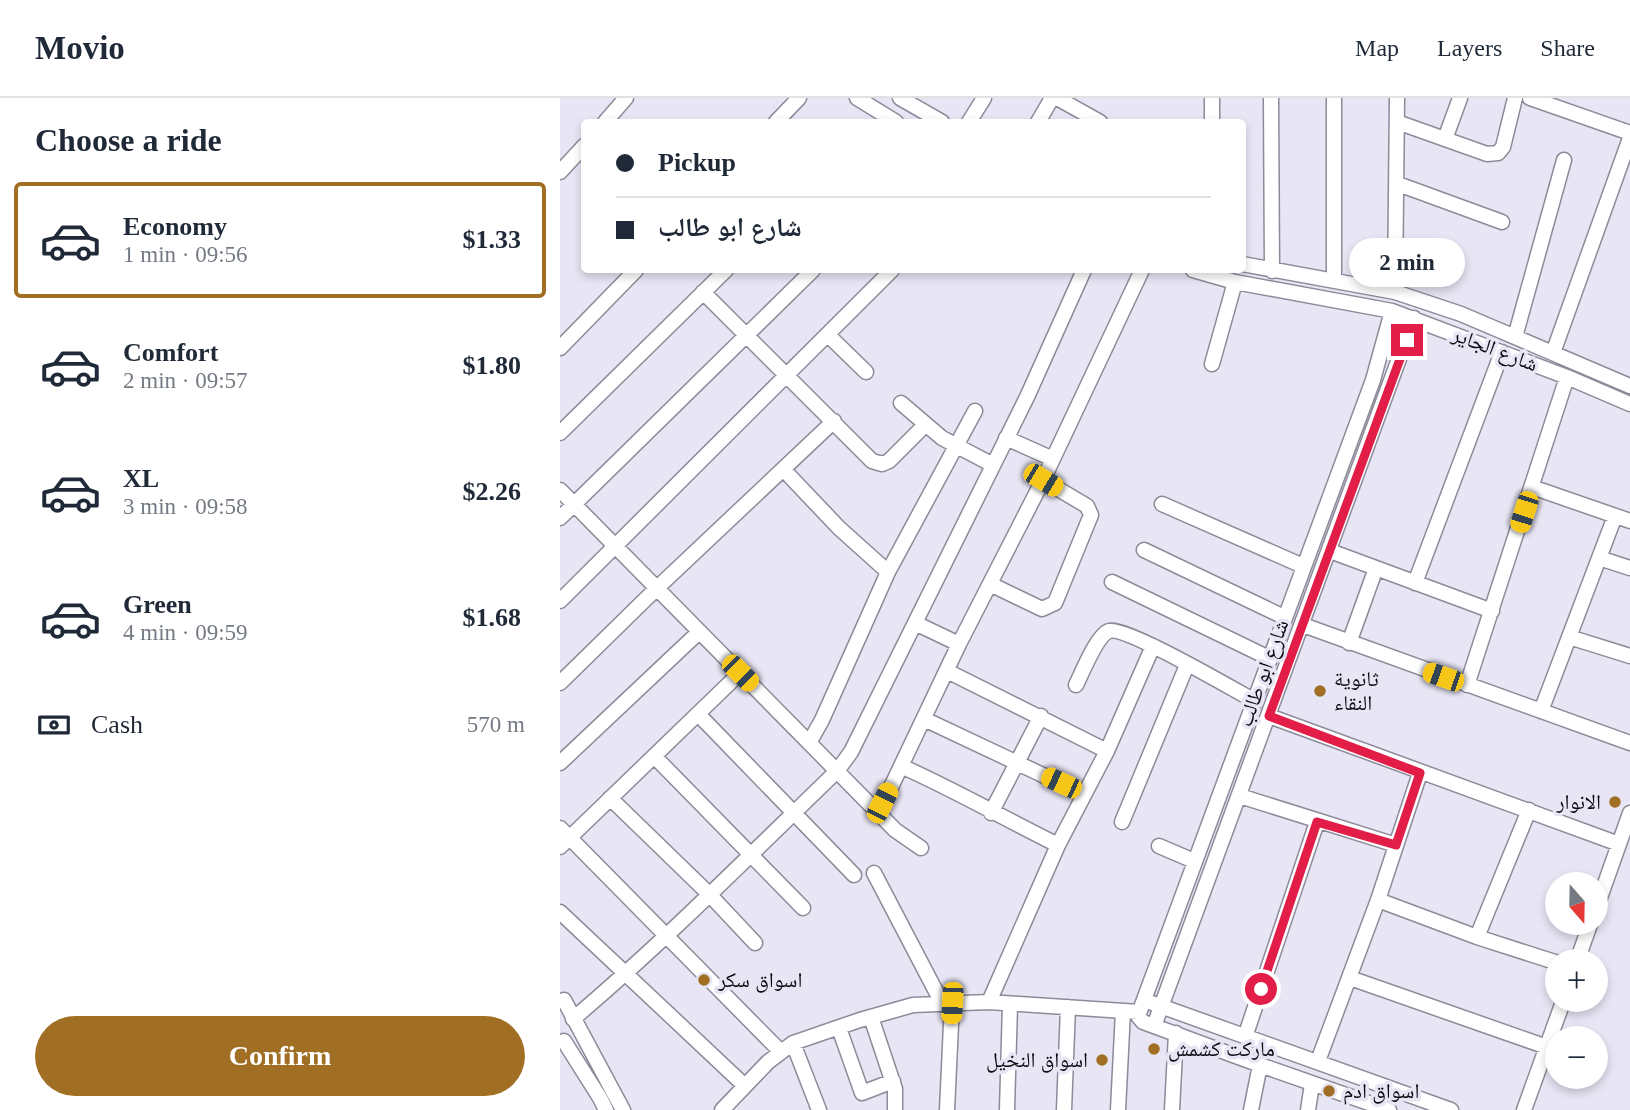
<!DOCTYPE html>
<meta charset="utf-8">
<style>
:root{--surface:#fff;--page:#f2f2f3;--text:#1f2937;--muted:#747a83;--line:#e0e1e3;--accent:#a06f23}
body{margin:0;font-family:"Times New Roman","Noto Naskh Arabic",serif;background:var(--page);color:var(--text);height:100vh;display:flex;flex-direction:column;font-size:26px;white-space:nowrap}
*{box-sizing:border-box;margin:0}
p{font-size:23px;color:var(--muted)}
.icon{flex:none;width:38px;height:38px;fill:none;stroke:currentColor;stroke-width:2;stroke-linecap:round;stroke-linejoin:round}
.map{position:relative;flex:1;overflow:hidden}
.details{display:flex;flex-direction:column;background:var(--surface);width:560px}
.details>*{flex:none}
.hud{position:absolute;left:21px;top:21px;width:665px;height:154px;border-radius:7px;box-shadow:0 4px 10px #0003;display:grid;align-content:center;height:154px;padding:0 35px;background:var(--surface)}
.needle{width:46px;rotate:160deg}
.controls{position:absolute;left:985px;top:774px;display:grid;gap:14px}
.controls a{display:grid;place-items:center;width:63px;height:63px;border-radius:50%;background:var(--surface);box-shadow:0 4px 10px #0003;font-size:35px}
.end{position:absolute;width:32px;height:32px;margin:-16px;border:9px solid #e11d48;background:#fff;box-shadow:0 0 0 4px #fff}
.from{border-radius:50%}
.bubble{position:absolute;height:49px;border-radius:24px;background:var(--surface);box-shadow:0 4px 10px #0003;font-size:23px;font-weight:700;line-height:49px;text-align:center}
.car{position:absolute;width:21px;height:42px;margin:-21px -10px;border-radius:9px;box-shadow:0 0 5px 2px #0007;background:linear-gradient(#f5c518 24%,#345 0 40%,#f5c518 0 76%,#345 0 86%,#f5c518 0)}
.hud b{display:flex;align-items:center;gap:24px;height:66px;font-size:26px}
.hud b+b{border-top:2px solid var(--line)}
.hud i{width:18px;height:18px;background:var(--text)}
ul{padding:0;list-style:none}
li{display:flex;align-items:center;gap:21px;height:116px;margin:0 14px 10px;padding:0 21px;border:4px solid transparent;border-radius:7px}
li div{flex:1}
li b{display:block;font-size:26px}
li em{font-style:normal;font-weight:700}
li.selected{border-color:var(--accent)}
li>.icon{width:63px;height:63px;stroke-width:1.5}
h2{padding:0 35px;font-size:32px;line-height:84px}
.pay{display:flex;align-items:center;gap:18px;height:77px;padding:0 35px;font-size:26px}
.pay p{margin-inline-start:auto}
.action{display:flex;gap:14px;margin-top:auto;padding:14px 35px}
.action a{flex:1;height:80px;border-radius:42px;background:var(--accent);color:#fff;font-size:28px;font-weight:700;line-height:80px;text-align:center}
header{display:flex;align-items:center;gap:42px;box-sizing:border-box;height:98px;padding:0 35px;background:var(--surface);border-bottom:2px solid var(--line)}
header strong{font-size:33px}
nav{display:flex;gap:38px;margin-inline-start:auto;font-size:24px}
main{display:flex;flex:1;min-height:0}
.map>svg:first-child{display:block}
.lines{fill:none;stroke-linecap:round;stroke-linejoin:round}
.minor-casing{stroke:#8d8a99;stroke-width:17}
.minor{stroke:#fff;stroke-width:14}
.route{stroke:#e11d48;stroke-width:9}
.poi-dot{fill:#a06f23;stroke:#e8e5f5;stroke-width:2.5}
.labels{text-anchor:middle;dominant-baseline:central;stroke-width:7;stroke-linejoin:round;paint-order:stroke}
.street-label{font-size:21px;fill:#0b0a0f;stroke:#e8e5f5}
.poi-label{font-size:21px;fill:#0b0a0f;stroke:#e8e5f5;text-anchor:start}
</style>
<header>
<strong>Movio</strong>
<nav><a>Map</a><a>Layers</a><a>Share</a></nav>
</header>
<main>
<section class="details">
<h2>Choose a ride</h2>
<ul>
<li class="selected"><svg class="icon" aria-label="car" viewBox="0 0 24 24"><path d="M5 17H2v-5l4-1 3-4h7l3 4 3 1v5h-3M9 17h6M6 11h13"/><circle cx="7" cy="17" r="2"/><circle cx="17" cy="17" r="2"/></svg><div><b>Economy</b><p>1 min · 09:56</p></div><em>$1.33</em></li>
<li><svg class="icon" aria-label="car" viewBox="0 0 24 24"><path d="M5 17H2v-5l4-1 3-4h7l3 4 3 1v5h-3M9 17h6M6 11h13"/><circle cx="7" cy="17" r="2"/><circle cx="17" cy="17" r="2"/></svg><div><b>Comfort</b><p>2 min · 09:57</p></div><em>$1.80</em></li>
<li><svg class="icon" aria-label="car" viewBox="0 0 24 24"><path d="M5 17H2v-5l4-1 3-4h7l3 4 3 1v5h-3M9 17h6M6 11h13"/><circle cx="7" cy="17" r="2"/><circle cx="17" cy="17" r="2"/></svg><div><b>XL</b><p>3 min · 09:58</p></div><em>$2.26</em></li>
<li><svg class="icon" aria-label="car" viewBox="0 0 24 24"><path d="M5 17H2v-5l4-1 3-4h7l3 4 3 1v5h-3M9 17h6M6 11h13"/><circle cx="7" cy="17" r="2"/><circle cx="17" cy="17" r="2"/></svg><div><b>Green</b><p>4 min · 09:59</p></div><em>$1.68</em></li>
</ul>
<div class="pay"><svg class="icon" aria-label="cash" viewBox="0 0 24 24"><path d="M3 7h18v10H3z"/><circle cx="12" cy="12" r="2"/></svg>Cash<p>570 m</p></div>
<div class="action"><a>Confirm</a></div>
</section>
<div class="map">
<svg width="1070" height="1012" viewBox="0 0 1070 1012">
<rect width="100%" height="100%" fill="#e8e5f5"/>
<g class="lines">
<defs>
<path id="minor" d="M297,0L336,24
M340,0L382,24
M497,0L540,24
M652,0V24
M711,0L712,173
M970,0L1070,35
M45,24L66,0
M216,24L239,0
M409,24L424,0
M478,24L492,0
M837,24L927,56L938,55L943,49L955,0
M885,41L900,0
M0,74L24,48
M838,86L942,124
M682,166L835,194L901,216L1070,288
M633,172L675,184L832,213L1007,279L1070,306
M774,183V0
M143,194L312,363L322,366L329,363L365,327
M835,194L837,0
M268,237L306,274
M955,239L1004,62
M0,250L76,172
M993,255L1070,40
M652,266L675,184
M341,305L382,340L433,367
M0,335L166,172
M446,340L493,361
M223,371L279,430L328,474
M972,389L1070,423
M0,392L335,732L361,750
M602,406L743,468
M0,420L253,172
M584,452L724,519
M770,453L932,513
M1039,460L1070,470
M552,484L709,560
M855,485L942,254
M430,486L482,511L495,505L531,417L527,408L483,382
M0,503L332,172
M355,525L399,546
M743,527L1070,645
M1009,539L1070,558
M789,545L816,470
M387,573L547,653L498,747L429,904
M0,585L96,491L274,323
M516,587C522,575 537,537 549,533C565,528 673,591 693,602
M907,587L1007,279
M981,613L1055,418
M138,616L294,777
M709,618L1059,746
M364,621L523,696
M249,645L262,622L328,474L415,313
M547,653L593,548
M94,658L243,810
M0,665L139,534
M341,668C395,692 445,721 498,747
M683,699L836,747
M50,700L149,796L195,845
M316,713L332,687L399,546L483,382L582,172
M431,715L481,618
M562,724L627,567
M0,730L220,953
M599,748L634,763
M0,749L180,575
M314,775L382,905
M818,802L917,839L998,865
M1036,811L1070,715
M0,814L185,988
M917,839L969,712
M1017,863L1031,824
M790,880L987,949
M4,902L63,1012
M592,905L891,1012
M311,919L335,991V1012
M13,921C105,843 190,757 277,673L291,654L467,299L524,172
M594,928L854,220
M279,930L302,995L333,983
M685,939L757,724
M4,943L40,1000L46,1012
M233,945L259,1012
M758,963L818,802L860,675
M162,1012L208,964L233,945L300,922L353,907L429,904L579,914
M387,1012L392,905
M447,1012L450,906
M504,1012L508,909
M558,1012L563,913
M612,1012L616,935
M691,1012L700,967
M748,1012L752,986
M829,1012L700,967L583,924L578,918L813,282L832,213
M964,1012L1004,901"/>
</defs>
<!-- minor casing -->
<use href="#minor" class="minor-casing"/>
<!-- minor -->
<use href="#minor" class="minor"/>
</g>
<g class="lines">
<!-- route -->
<path class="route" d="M701,891L757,724L836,747L860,675L709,618L847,242"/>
</g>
<!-- markers -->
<g class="poi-dot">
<circle cx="760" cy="593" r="7"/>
<circle cx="1055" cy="704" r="7"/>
<circle cx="144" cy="882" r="7"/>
<circle cx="594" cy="951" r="7"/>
<circle cx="542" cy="962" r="7"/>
<circle cx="769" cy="993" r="7"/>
</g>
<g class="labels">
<!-- street labels -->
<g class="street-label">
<text transform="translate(935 251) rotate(21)">شارع الجاير</text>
<text transform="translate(703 575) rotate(-70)">شارع ابو طالب</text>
</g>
<!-- poi labels -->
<g class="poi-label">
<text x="774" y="581">ثانوية<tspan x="774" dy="24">النقاء</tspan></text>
<text x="1041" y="704" text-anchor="end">الانوار</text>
<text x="158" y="882">اسواق سكر</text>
<text x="608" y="951">ماركت كشمش</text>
<text x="528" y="962" text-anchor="end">اسواق النخيل</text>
<text x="783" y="993">اسواق ادم</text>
</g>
</g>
</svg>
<div class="controls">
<a><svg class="needle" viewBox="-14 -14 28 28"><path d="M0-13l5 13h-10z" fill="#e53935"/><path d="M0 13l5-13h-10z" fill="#747a83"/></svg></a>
<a>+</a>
<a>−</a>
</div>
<i class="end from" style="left:701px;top:891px"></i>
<i class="end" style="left:847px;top:242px"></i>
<div class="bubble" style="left:789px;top:140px;width:116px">2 min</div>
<i class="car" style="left:483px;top:382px;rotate:121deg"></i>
<i class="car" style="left:964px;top:414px;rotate:198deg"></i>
<i class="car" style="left:180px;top:575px;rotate:135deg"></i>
<i class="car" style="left:883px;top:579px;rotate:289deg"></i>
<i class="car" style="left:501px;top:685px;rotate:295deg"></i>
<i class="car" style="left:322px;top:705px;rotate:27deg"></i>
<i class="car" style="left:392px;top:905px;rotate:183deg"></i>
<div class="hud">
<b><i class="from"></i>Pickup</b>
<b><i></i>شارع ابو طالب</b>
</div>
</div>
</main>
